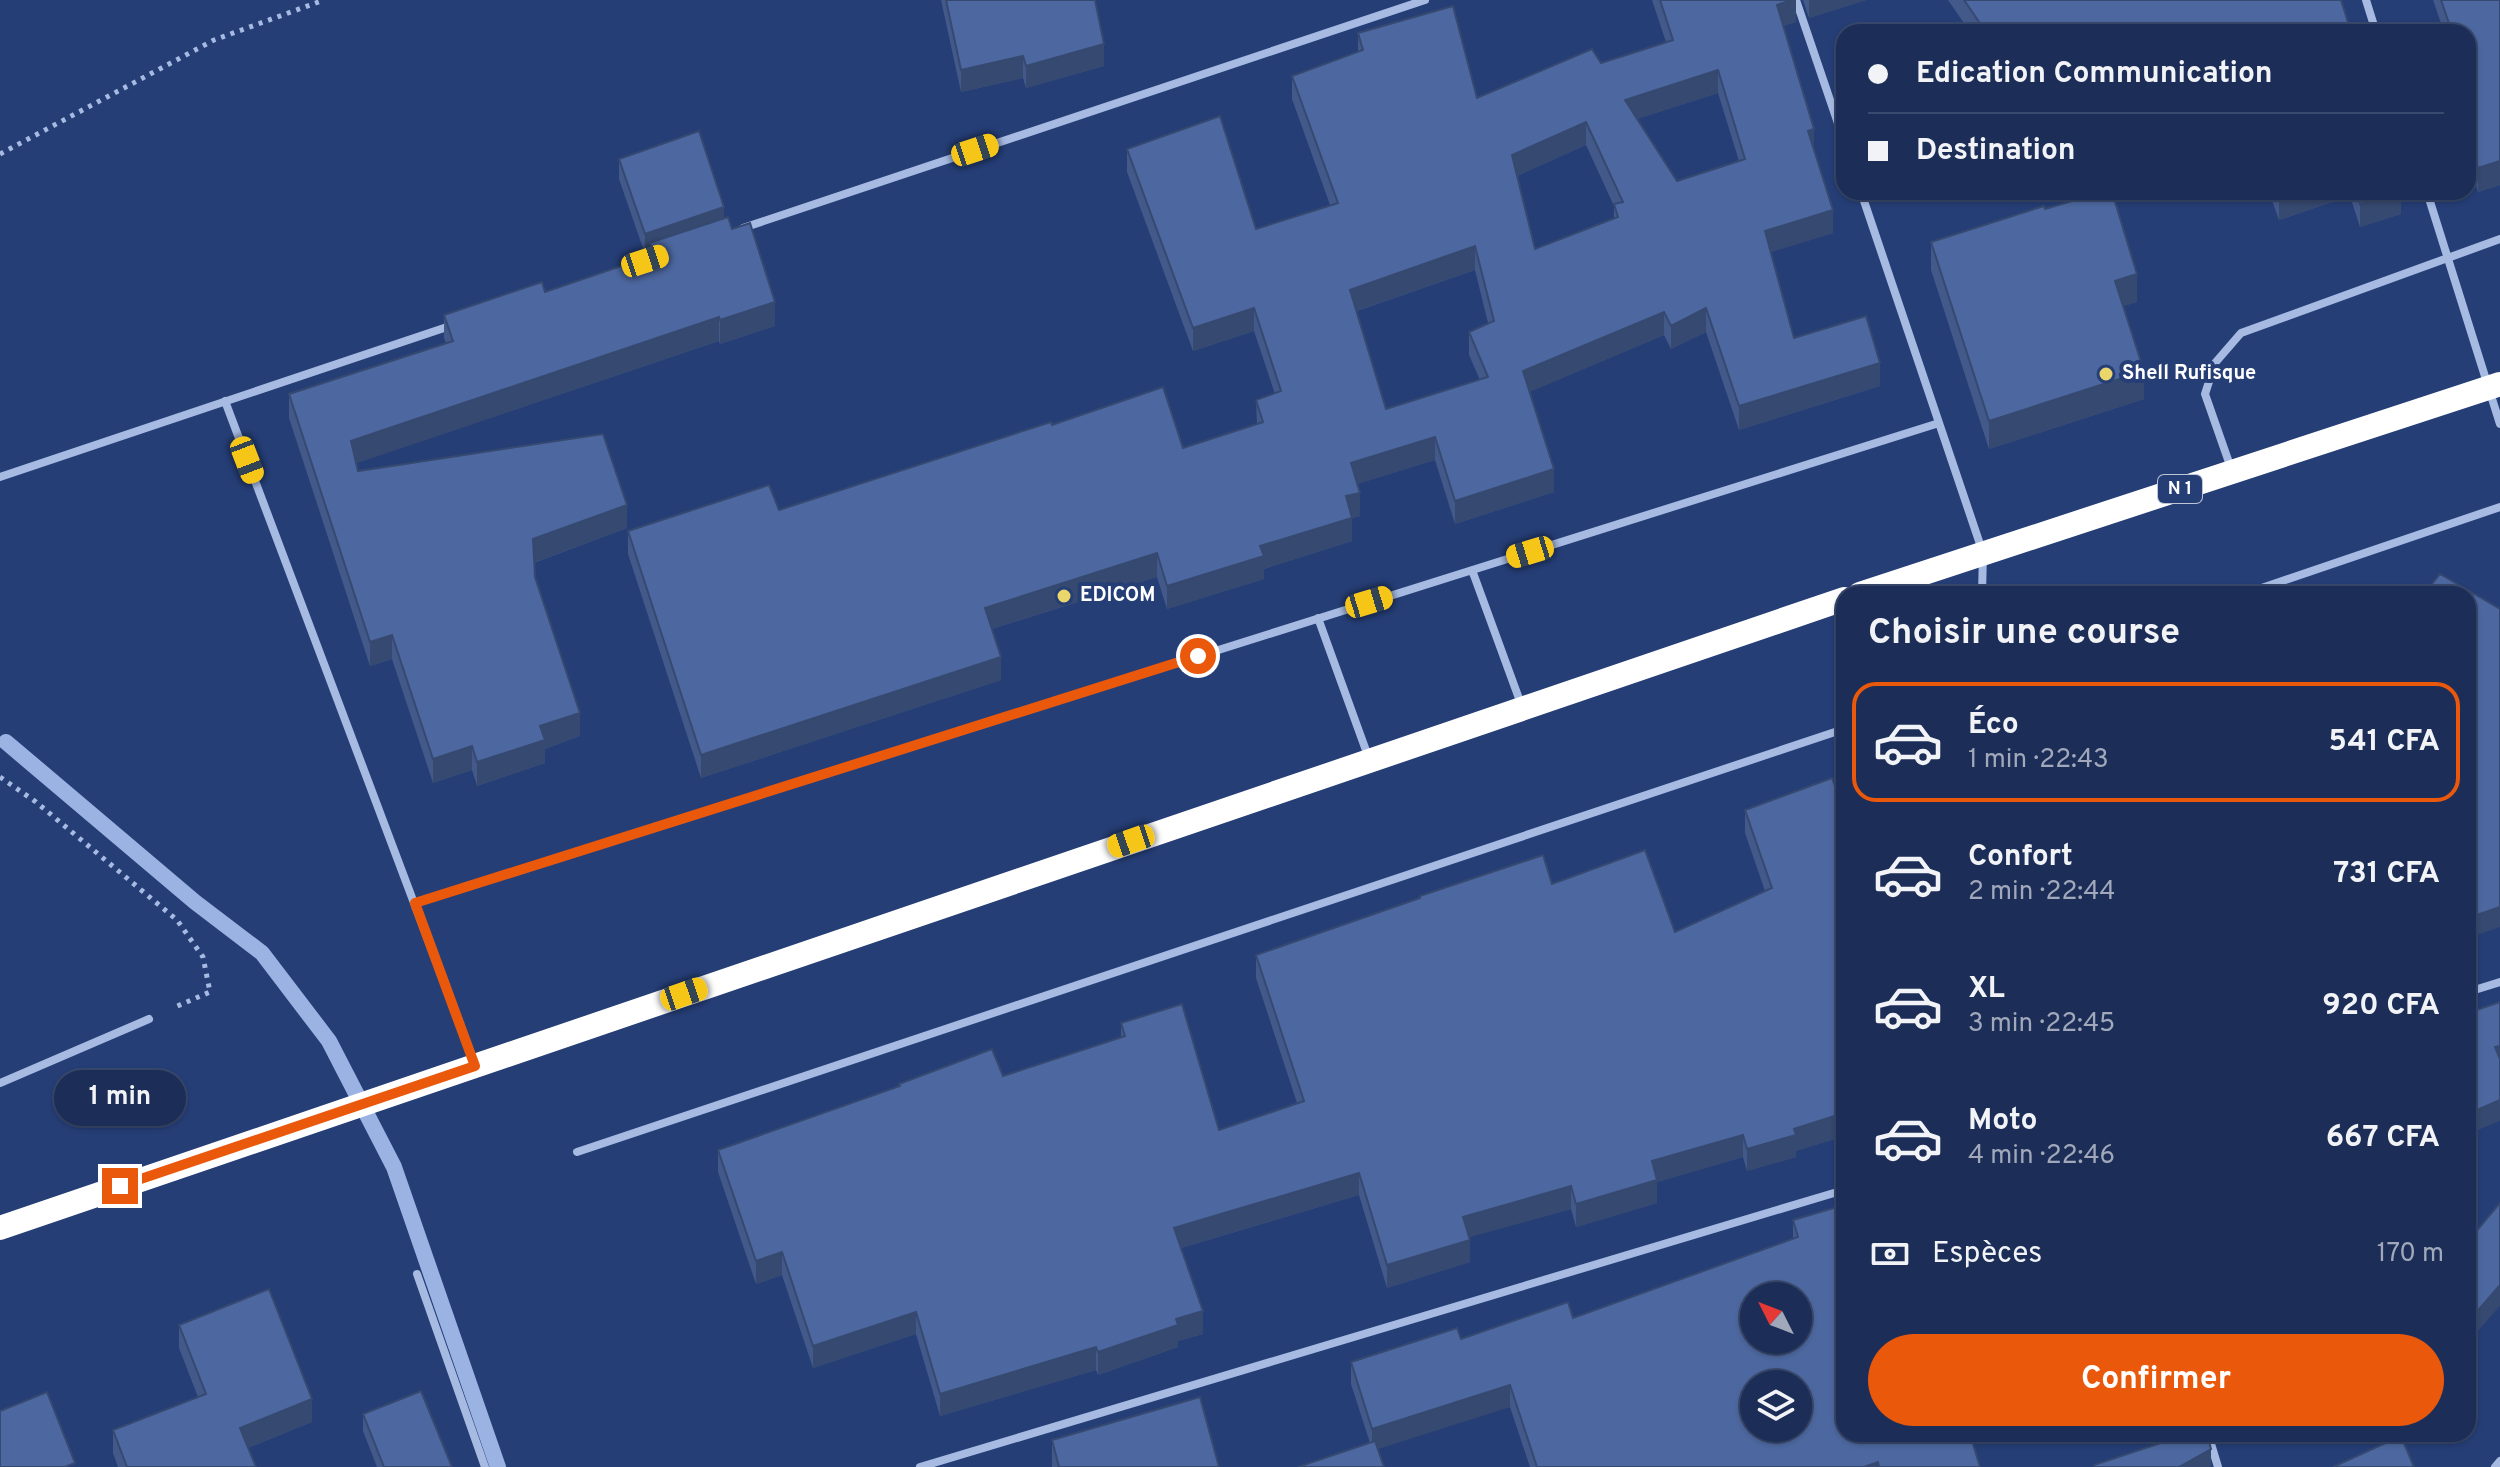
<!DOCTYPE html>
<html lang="fr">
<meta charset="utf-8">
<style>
:root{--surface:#1c2e58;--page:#293a61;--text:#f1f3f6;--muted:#a0a8ba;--line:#3a4a6e;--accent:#ea580c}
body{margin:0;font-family:Overpass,sans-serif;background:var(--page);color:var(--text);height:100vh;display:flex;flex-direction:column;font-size:30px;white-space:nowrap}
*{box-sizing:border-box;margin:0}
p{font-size:26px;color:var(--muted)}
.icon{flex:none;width:44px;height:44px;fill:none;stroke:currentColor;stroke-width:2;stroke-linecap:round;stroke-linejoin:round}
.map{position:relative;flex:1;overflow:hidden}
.panel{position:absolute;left:1836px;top:586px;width:640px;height:856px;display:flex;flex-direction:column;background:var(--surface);border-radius:24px;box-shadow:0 2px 6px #0004,0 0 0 2px var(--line)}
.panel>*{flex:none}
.top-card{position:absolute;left:1836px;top:24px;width:640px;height:176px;border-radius:24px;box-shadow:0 2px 6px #0004,0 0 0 2px var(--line);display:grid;align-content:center;height:176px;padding:0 32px;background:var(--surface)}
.needle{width:52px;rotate:312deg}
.buttons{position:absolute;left:1740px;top:1282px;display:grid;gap:16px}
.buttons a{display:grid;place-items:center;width:72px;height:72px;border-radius:50%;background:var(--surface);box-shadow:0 2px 6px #0004,0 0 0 2px var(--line);font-size:40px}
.end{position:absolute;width:36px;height:36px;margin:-18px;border:10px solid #ea580c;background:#fff;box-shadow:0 0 0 4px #fff}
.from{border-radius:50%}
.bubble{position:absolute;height:56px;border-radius:28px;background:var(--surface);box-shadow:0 2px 6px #0004,0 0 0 2px var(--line);font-size:26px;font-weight:700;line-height:56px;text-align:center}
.car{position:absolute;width:24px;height:48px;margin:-24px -12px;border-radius:10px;box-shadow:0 0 6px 2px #0007;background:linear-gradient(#f5c518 24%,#345 0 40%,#f5c518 0 76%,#345 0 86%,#f5c518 0)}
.top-card b{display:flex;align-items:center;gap:28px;height:76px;font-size:30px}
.top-card b+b{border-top:2px solid var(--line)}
.top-card i{width:20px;height:20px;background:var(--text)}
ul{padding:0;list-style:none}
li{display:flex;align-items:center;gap:24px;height:120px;margin:0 16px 12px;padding:0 16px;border:4px solid transparent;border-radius:24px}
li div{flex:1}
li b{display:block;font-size:30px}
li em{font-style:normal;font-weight:700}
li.current{border-color:var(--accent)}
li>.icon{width:72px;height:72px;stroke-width:1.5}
h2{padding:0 32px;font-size:36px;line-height:96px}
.pay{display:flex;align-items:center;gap:20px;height:88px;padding:0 32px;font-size:30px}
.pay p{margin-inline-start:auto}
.action{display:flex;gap:16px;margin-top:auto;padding:16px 32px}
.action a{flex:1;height:92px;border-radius:48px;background:var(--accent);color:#fff;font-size:32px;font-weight:700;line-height:92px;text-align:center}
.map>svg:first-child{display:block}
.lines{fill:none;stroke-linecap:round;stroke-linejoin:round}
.stream{stroke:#9ab3e3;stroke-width:16}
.path{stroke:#a6bae2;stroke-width:5;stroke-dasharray:4 6;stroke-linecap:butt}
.street{stroke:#a6bae2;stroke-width:8}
.highway{stroke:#fff;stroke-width:24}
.wall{fill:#42598a;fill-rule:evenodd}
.shaded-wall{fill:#364970}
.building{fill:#4d68a0;stroke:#364970;stroke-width:2;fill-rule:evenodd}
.route{stroke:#ea580c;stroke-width:10}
.poi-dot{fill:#ebd66b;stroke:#253e76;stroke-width:3}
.labels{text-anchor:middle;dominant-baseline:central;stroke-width:8;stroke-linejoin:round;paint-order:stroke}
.shield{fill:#253e76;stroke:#bec5d6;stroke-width:2}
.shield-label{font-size:18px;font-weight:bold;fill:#fff}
.poi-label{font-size:20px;font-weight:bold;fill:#fff;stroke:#253e76;text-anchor:start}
</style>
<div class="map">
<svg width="2500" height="1467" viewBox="0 0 2500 1467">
<rect width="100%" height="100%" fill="#253e76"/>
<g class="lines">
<!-- stream -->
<path class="stream" d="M6,742L195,902L262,953L329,1041L394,1167L498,1467"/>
<!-- path -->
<path class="path" d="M0,154L214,40L324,0
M0,777L36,802L177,920L203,957L210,992L175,1007"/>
<!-- street -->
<path class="street" d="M1796,0L1844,141
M2366,0L2376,32
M1861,192L1983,553L1982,594
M2427,192L2500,424
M743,228L1425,0
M225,401L475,1065
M2232,471L2205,394L2215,363L2241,333L2500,239
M0,477L453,325
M1472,570L1521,704
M2244,594L2500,507
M1318,618L1368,756
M415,903L1939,423
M2468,992L2500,982
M0,1083L149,1019
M577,1152L1844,729
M417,1274L485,1467
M2208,1434L2218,1467
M920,1467L1844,1190
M2495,1467L2500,1461"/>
<!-- highway -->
<path class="highway" d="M1860,594L2500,384
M0,1228L1844,599"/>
</g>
<!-- wall -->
<path class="wall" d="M941,0H1095L1104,66L1026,88L1023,78L961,92Z
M1652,0H1796V22L1783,26L1814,149L1833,233L1771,252L1794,338L1880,386L1739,430L1706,332L1671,349L1664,335L1529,392L1554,492L1455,524L1435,460L1357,484L1360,516L1352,518V541L1264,569V579L1167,609L1157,577L992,629L1001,680L701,778L628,554V531L779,510L1052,425L1183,448L1257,424L1256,400L1275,394L1254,331L1193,351L1127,172V149L1256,229L1330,205L1292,99V76L1358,52V33L1477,98L1601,63L1666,42ZM1718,93L1739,161L1677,181L1637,119ZM1586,145L1614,206V218L1535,249L1517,176ZM1475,270L1488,323L1469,332V355L1480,380L1386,409L1357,311Z
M1803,0H1866L1809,18Z
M1948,0H2341L2351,32H1970Z
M2433,0H2500V185L2478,192L2468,159V32H2444Z
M619,159L724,218L732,229L775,326L720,344L719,341L356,463L358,471L627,528L534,563L535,577L580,736L545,749V763L477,786L472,770L433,783L392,659L370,666L289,418V394L446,343L444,338V315L545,292L649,257V252L645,254L619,179Z
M2269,192H2401V214L2360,227L2350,196L2279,220Z
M2045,209L2137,302L2123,306L2144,399L1989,449L1931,270V242Z
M1745,810L1844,811V1136L1796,1151V1157L1747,1171L1743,1157L1657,1182V1203L1576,1227L1571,1209L1469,1237L1470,1262L1387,1288L1359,1195L1181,1248L1203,1334L1178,1341V1347L1098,1375L1096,1370L940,1416L916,1334L813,1368L782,1275L756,1284L718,1172V1150L1003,1076L1121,1038V1023L1219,1130L1297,1103L1256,978V955L1552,884L1675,932L1765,891L1745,833Z
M1844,1205V1434L1980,1467H1530L1510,1407L1370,1443L1351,1384V1362L1573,1318L1793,1238V1220Z
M179,1325L312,1422L248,1448L256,1467H118L113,1453V1430L198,1397L179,1348Z
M363,1414L452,1467H377L363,1431Z
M1052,1440L1219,1467H1052Z"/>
<!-- shaded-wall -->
<path class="shaded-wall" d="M1792,0H1796V22L1777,28V5Z
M1809,0H1866L1809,18Z
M1104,44V66L1026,88V66Z
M1023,56V78L961,92V70Z
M1718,70V93L1625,123V100Z
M1586,122V145L1512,178V155Z
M1814,129V152L1808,131Z
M2500,161V185L2478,192V168Z
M2293,192H2350V196L2279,220V197Z
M2396,192H2401V214L2360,227V204Z
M724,207V227L649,243V252L645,254V234Z
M1833,210V233L1765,254V231Z
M1475,246V270L1350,313V290Z
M2137,274V302L2115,309V281Z
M775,302V326L720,344V320Z
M1254,308V331L1193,351V328Z
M1706,308V332L1671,349V326Z
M1664,312V335L1523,395V371Z
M719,317V341L351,465V441Z
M1880,363V386L1739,430V406Z
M2144,371V399L1989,449V421Z
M1435,437V460L1351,486V463Z
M1554,469V492L1455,524V501Z
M1360,493V516L1346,519V496Z
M627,505V528L533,563V539Z
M1352,518V541L1264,569V579L1167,609V586L1260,546Z
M1157,553V577L985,631V608Z
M392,635V659L370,666V642Z
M1001,657V680L701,778V755Z
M580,713V736L545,749V763L477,786V762L540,726Z
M472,746V770L433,783V759Z
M2500,907V927L2468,938V918Z
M2500,1046V1067L2495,1047Z
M2500,1100V1121L2468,1134V1114Z
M1844,1113V1136L1796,1151V1157L1747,1171V1149L1794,1129Z
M1743,1135V1157L1657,1182V1203L1576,1227V1204L1652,1161Z
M1359,1173V1195L1174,1250V1228Z
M1571,1186V1209L1463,1239V1217Z
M1470,1240V1262L1387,1288V1265Z
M782,1252V1275L756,1284V1261Z
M2500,1285V1306L2468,1342V1322Z
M1203,1311V1334L1178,1341V1347L1098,1375V1352L1176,1319Z
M916,1312V1334L813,1368V1346Z
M1096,1347V1370L940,1416V1394Z
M1510,1385V1407L1372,1451V1429Z
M312,1399V1422L240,1451V1428Z
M2211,1449V1467H2179Z
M1878,1462V1467H1864Z"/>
<!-- building -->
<path class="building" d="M946,0H1095L1104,44L1026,66L1023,56L961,70Z
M1660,0H1792L1777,5L1814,129L1808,131L1833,210L1765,231L1794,338L1866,316L1880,363L1739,406L1706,308L1671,326L1664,312L1523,371L1554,469L1455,501L1435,437L1351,463L1360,493L1346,496L1352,518L1260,546L1264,556L1167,586L1157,553L985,608L1001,657L701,755L628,531L769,485L779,510L1051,422L1052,425L1163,387L1183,448L1263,422L1256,400L1281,391L1254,308L1193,328L1127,149L1220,116L1256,229L1338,203L1292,76L1363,50L1358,33L1453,6L1477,98L1592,49L1601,63L1673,40ZM1718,70L1745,159L1677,181L1625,100ZM1586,122L1623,202L1614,204L1618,217L1535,249L1512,155ZM1475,246L1494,321L1469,332L1488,377L1386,409L1350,290Z
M1964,0H2341L2351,32H1986Z
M2441,0H2500V161L2478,168L2468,136V32H2452Z
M699,131L724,207L645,234L619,159Z
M2103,192H2112L2137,274L2115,281L2144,371L1989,421L1931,242L2044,206L2045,209Z
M2277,192H2293L2279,197Z
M2356,192H2396L2360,204Z
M728,217L732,229L750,223L775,302L720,320L719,317L351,441L358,471L603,434L627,505L533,539L535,577L580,713L540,726L545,740L477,762L472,746L433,759L392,635L370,642L289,394L453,341L444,315L542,282L545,292L654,255L649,243Z
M2440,574L2500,609V907L2468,918V594H2424Z
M1832,778L1844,811V1113L1794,1129L1796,1135L1747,1149L1743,1135L1652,1161L1657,1180L1576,1204L1571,1186L1463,1217L1470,1240L1387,1265L1359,1173L1174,1228L1203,1311L1176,1319L1178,1325L1098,1352L1096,1347L940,1394L916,1312L813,1346L782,1252L756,1261L718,1150L900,1086L899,1084L992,1049L1003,1076L1125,1036L1121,1023L1182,1004L1219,1130L1304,1101L1256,955L1420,898V896L1543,855L1552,884L1645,850L1675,932L1772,888L1745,810Z
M2500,1002V1046L2495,1047L2500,1059V1100L2468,1114V1013Z
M2500,1203V1285L2468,1322V1237L2469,1240Z
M1844,1205V1434H1970L1980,1467H1879L1878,1462L1864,1467H1537L1510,1385L1372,1429L1351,1362L1457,1328L1461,1339L1568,1302L1573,1318L1798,1237L1793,1220ZM1754,1296H1798V1340H1754ZM1754,1384H1798V1428H1754Z
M269,1289L312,1399L240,1428L256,1467H127L113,1430L206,1394L179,1325Z
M421,1391L452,1467H384L363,1414Z
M47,1392L75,1463L65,1467H0V1411Z
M1200,1397L1219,1467H1059L1052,1440Z
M2188,1434H2207L2211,1449L2179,1467H2095L2094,1465Z
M2401,1436L2414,1467H2333Z
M1375,1441L1384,1467H1298Z"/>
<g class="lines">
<!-- route -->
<path class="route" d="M120,1186L475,1066L415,903L1198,656"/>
</g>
<!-- markers -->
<g class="poi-dot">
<circle cx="2106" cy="374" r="8"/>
<circle cx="1064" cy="596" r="8"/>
</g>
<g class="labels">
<!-- shield labels -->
<rect class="shield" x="2158" y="475" width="44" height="28" rx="6"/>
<g class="shield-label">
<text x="2180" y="489">N 1</text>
</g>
<!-- poi labels -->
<g class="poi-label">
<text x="2122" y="374">Shell Rufisque</text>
<text x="1080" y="596">EDICOM</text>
</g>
</g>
</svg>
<div class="buttons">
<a><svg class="needle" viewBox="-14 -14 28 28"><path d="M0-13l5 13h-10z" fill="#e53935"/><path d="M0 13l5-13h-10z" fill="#a0a8ba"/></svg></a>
<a><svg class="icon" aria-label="layers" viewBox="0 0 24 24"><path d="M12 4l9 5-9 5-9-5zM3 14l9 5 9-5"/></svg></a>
</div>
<i class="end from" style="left:1198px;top:656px"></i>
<i class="end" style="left:120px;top:1186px"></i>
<div class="bubble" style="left:54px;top:1070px;width:132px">1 min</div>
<i class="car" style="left:975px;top:150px;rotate:72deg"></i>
<i class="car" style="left:645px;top:261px;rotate:72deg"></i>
<i class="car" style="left:247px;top:460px;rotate:159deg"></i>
<i class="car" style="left:1530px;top:552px;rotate:253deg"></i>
<i class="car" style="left:1369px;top:602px;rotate:73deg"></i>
<i class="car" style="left:1131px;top:841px;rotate:251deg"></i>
<i class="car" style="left:684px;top:994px;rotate:71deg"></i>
<div class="top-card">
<b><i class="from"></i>Edication Communication</b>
<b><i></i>Destination</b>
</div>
<section class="panel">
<h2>Choisir une course</h2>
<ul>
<li class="current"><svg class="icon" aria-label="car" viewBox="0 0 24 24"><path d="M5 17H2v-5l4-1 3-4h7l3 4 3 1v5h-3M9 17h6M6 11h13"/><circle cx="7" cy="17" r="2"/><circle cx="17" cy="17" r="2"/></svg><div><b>Éco</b><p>1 min · 22:43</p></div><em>541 CFA</em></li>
<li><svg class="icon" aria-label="car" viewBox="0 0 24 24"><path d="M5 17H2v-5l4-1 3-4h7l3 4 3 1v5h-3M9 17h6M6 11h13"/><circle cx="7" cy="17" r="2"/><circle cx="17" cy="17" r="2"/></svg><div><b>Confort</b><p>2 min · 22:44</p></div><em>731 CFA</em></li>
<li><svg class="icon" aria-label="car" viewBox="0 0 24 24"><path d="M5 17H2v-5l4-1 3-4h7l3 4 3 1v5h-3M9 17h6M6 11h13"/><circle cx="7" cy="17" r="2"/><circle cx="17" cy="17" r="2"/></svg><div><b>XL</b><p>3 min · 22:45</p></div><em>920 CFA</em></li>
<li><svg class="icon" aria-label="car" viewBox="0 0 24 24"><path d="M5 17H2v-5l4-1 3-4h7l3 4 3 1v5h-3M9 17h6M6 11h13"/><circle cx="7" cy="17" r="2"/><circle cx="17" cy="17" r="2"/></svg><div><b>Moto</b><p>4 min · 22:46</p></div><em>667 CFA</em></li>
</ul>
<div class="pay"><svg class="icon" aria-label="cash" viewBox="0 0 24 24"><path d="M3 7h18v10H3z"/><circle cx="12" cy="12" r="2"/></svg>Espèces<p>170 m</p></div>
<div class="action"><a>Confirmer</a></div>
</section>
</div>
